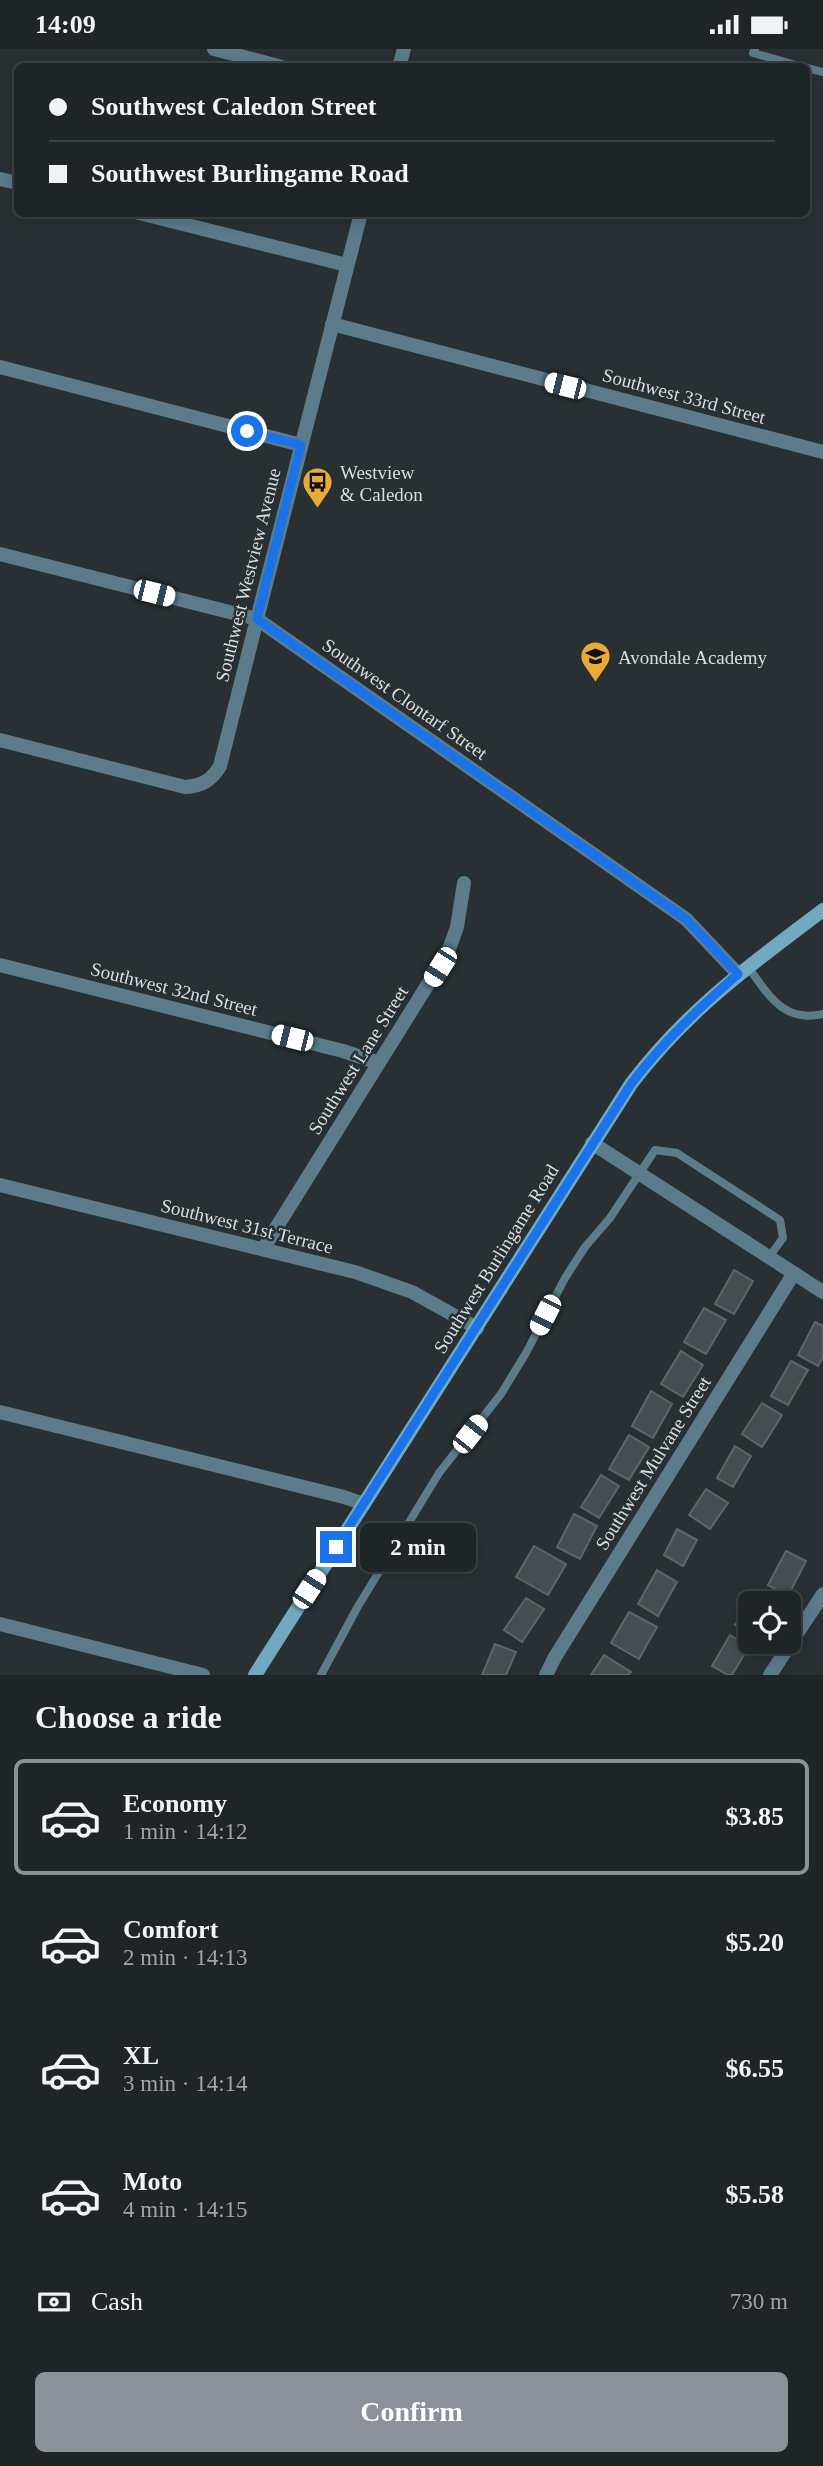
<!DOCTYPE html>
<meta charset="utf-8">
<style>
:root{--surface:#1f2426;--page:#272c2e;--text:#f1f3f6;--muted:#a1a4a7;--line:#3c4143;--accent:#8c9099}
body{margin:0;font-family:Georgia,serif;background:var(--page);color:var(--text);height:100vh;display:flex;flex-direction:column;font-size:26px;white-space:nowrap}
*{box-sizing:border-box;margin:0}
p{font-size:23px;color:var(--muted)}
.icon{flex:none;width:38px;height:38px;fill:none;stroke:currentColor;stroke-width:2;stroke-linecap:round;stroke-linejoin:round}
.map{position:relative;height:1626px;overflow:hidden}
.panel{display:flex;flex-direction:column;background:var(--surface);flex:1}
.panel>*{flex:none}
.hud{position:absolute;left:14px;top:14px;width:796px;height:154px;border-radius:10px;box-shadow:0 4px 18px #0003,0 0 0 2px var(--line);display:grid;align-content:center;height:154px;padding:0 35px;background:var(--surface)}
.buttons{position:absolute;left:738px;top:1542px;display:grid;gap:14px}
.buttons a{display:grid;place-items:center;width:63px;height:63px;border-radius:10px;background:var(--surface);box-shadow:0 4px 18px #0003,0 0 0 2px var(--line);font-size:35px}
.end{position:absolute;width:32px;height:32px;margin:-16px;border:9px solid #1a73e8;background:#fff;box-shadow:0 0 0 4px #fff}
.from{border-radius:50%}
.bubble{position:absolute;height:49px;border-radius:10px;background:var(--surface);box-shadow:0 4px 18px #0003,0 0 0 2px var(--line);font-size:23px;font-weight:700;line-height:49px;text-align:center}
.car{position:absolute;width:21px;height:42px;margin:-21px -10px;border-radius:9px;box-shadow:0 0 5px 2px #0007;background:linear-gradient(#fff 24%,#345 0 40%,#fff 0 76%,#345 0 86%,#fff 0)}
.hud b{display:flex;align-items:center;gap:24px;height:66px;font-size:26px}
.hud b+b{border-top:2px solid var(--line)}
.hud i{width:18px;height:18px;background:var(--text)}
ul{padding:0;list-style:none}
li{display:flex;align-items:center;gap:21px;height:116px;margin:0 14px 10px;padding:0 21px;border:4px solid transparent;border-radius:10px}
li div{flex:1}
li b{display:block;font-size:26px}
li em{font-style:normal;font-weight:700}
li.active{border-color:var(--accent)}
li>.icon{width:63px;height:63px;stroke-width:1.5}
h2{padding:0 35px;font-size:32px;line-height:84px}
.pay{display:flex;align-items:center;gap:18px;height:77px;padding:0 35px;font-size:26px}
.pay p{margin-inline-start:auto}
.primary-button{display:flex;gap:14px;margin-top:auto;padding:14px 35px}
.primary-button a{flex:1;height:80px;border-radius:10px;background:var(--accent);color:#fff;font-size:28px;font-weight:700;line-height:80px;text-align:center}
.status{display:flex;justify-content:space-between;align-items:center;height:49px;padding:0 35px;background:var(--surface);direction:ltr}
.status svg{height:19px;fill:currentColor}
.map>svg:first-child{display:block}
.building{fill:#474e51;stroke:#5e6669;stroke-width:2}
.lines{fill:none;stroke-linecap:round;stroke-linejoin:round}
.service{stroke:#5c7c8c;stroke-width:8}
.minor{stroke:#5c7c8c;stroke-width:14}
.tertiary{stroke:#5c7c8c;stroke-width:14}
.secondary{stroke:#73a8c1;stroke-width:14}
.route{stroke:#1a73e8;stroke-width:9}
.labels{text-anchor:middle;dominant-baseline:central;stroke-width:5;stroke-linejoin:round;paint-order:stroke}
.street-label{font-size:19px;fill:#d9dee0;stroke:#293033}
.poi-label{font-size:19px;fill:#d9dee0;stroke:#293033;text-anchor:start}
</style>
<div class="status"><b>14:09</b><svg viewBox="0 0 49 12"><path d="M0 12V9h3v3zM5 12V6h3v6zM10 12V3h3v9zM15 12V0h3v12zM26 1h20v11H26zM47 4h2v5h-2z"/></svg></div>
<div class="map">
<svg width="823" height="1626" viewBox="0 0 823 1626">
<rect width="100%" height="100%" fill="#293033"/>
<!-- building -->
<path class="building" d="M734,1221L753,1232L734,1265L715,1255Z
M704,1259L726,1271L706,1305L684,1293Z
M815,1273L823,1277V1308L818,1317L798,1306Z
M681,1302L703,1316L683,1348L661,1335Z
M791,1312L808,1321L788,1356L771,1347Z
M651,1342L672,1355L653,1389L632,1377Z
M762,1354L782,1366L762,1398L742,1385Z
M629,1386L649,1398L629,1431L609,1420Z
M735,1397L751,1407L733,1438L717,1429Z
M601,1426L619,1437L599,1469L581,1458Z
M706,1440L728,1454L710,1480L689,1466Z
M574,1465L597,1477L580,1510L557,1498Z
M677,1480L697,1491L683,1517L664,1506Z
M534,1497L566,1515L548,1546L516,1528Z
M786,1502L806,1512L788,1547L768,1536Z
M657,1521L677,1533L658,1567L638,1555Z
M757,1542L777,1554H751V1585L735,1576Z
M526,1549L544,1560L522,1593L504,1581Z
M629,1563L657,1578L639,1610L611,1594Z
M730,1586L749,1597L732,1626H728L712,1617Z
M495,1595L516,1603L506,1626H482Z
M604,1606L631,1623L628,1626H591Z"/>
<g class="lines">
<!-- service -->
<path class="service" d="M755,0L753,4L803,18
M807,19L823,23
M748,918C769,946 783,974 823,965
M321,1626L357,1559L439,1424L501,1345L526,1304L565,1229L585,1198L610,1169L655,1101L677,1104L780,1171L783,1189L769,1208"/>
<!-- minor -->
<path class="minor" d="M399,18L404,0
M0,130L18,134
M139,164L347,216
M332,275L823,403
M0,318L301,396
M0,505L257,570L220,717C212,731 202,737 185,738L0,691
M0,916L343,1002L379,1014
M592,1094L823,1243
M0,1136L355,1223L412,1243L477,1279
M263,1200L448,903L457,878L464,834
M0,1363L344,1448L364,1455
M0,1575L203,1626
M546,1626L555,1608L794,1224
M770,1626L823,1545"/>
<!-- tertiary -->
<path class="tertiary" d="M214,0L282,18
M361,164L257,570L686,870L738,925"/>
<!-- secondary -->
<path class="secondary" d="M255,1626L631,1035C687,961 750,916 823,861"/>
</g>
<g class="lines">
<!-- route -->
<path class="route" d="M247,382L301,396L257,570L686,870L738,925C699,959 663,993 631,1035L336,1498"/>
</g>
<!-- icons -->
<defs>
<symbol id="bus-pin" viewBox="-11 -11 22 30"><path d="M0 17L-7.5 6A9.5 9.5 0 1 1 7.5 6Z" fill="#e9ab38" stroke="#293033"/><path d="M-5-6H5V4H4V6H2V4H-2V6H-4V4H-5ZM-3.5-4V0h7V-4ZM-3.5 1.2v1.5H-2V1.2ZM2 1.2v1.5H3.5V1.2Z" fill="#111"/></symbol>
<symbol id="school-pin" viewBox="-11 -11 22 30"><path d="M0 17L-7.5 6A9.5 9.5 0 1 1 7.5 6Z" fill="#e9ab38" stroke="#293033"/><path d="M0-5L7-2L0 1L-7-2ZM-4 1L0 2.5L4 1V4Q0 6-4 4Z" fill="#111"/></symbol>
</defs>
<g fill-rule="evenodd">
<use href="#bus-pin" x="300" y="416" width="35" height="47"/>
<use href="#school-pin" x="578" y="590" width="35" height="47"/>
</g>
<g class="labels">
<!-- street labels -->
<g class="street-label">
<text transform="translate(684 347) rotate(15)">Southwest 33rd Street</text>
<text transform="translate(248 526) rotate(-76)">Southwest Westview Avenue</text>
<text transform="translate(405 650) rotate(35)">Southwest Clontarf Street</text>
<text transform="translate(174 940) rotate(14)">Southwest 32nd Street</text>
<text transform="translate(358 1011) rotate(-58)">Southwest Lane Street</text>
<text transform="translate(247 1177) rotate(14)">Southwest 31st Terrace</text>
<text transform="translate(496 1210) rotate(-58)">Southwest Burlingame Road</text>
<text transform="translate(653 1414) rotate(-58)">Southwest Mulvane Street</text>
</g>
<!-- poi labels -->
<g class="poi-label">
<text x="340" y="423">Westview<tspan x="340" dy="22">&amp; Caledon</tspan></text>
<text x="618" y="608">Avondale Academy</text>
</g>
</g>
</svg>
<div class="buttons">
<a><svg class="icon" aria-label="locate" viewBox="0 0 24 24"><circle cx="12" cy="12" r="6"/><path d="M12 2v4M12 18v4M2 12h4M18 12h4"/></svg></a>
</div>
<i class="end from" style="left:247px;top:382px"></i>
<i class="end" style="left:336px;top:1498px"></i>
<div class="bubble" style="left:360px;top:1474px;width:116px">2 min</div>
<i class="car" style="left:565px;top:337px;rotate:284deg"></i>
<i class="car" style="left:154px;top:544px;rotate:104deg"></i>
<i class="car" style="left:440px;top:918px;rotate:212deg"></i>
<i class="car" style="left:292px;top:989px;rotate:284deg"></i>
<i class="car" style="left:545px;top:1266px;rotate:207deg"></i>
<i class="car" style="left:470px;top:1385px;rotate:38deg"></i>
<i class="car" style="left:309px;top:1540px;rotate:33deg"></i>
<div class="hud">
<b><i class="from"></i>Southwest Caledon Street</b>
<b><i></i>Southwest Burlingame Road</b>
</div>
</div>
<section class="panel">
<h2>Choose a ride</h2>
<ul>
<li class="active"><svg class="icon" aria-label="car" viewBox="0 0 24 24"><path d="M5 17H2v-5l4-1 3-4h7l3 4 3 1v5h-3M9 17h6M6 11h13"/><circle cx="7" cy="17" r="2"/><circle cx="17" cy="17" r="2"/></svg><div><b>Economy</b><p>1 min · 14:12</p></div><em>$3.85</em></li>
<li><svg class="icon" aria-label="car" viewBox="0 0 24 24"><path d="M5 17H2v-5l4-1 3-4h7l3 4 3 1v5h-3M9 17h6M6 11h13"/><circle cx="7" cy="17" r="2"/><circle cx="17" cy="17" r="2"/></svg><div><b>Comfort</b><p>2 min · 14:13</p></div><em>$5.20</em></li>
<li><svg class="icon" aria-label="car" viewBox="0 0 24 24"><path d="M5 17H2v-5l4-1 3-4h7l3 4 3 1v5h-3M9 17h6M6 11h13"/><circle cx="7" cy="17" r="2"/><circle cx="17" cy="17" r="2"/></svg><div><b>XL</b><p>3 min · 14:14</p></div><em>$6.55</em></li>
<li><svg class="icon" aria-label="car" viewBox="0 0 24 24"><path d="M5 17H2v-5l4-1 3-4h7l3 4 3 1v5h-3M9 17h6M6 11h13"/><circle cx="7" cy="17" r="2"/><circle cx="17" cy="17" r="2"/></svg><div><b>Moto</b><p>4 min · 14:15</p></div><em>$5.58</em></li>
</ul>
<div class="pay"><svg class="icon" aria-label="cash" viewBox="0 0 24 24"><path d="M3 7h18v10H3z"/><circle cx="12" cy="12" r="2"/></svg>Cash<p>730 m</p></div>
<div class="primary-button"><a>Confirm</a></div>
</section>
